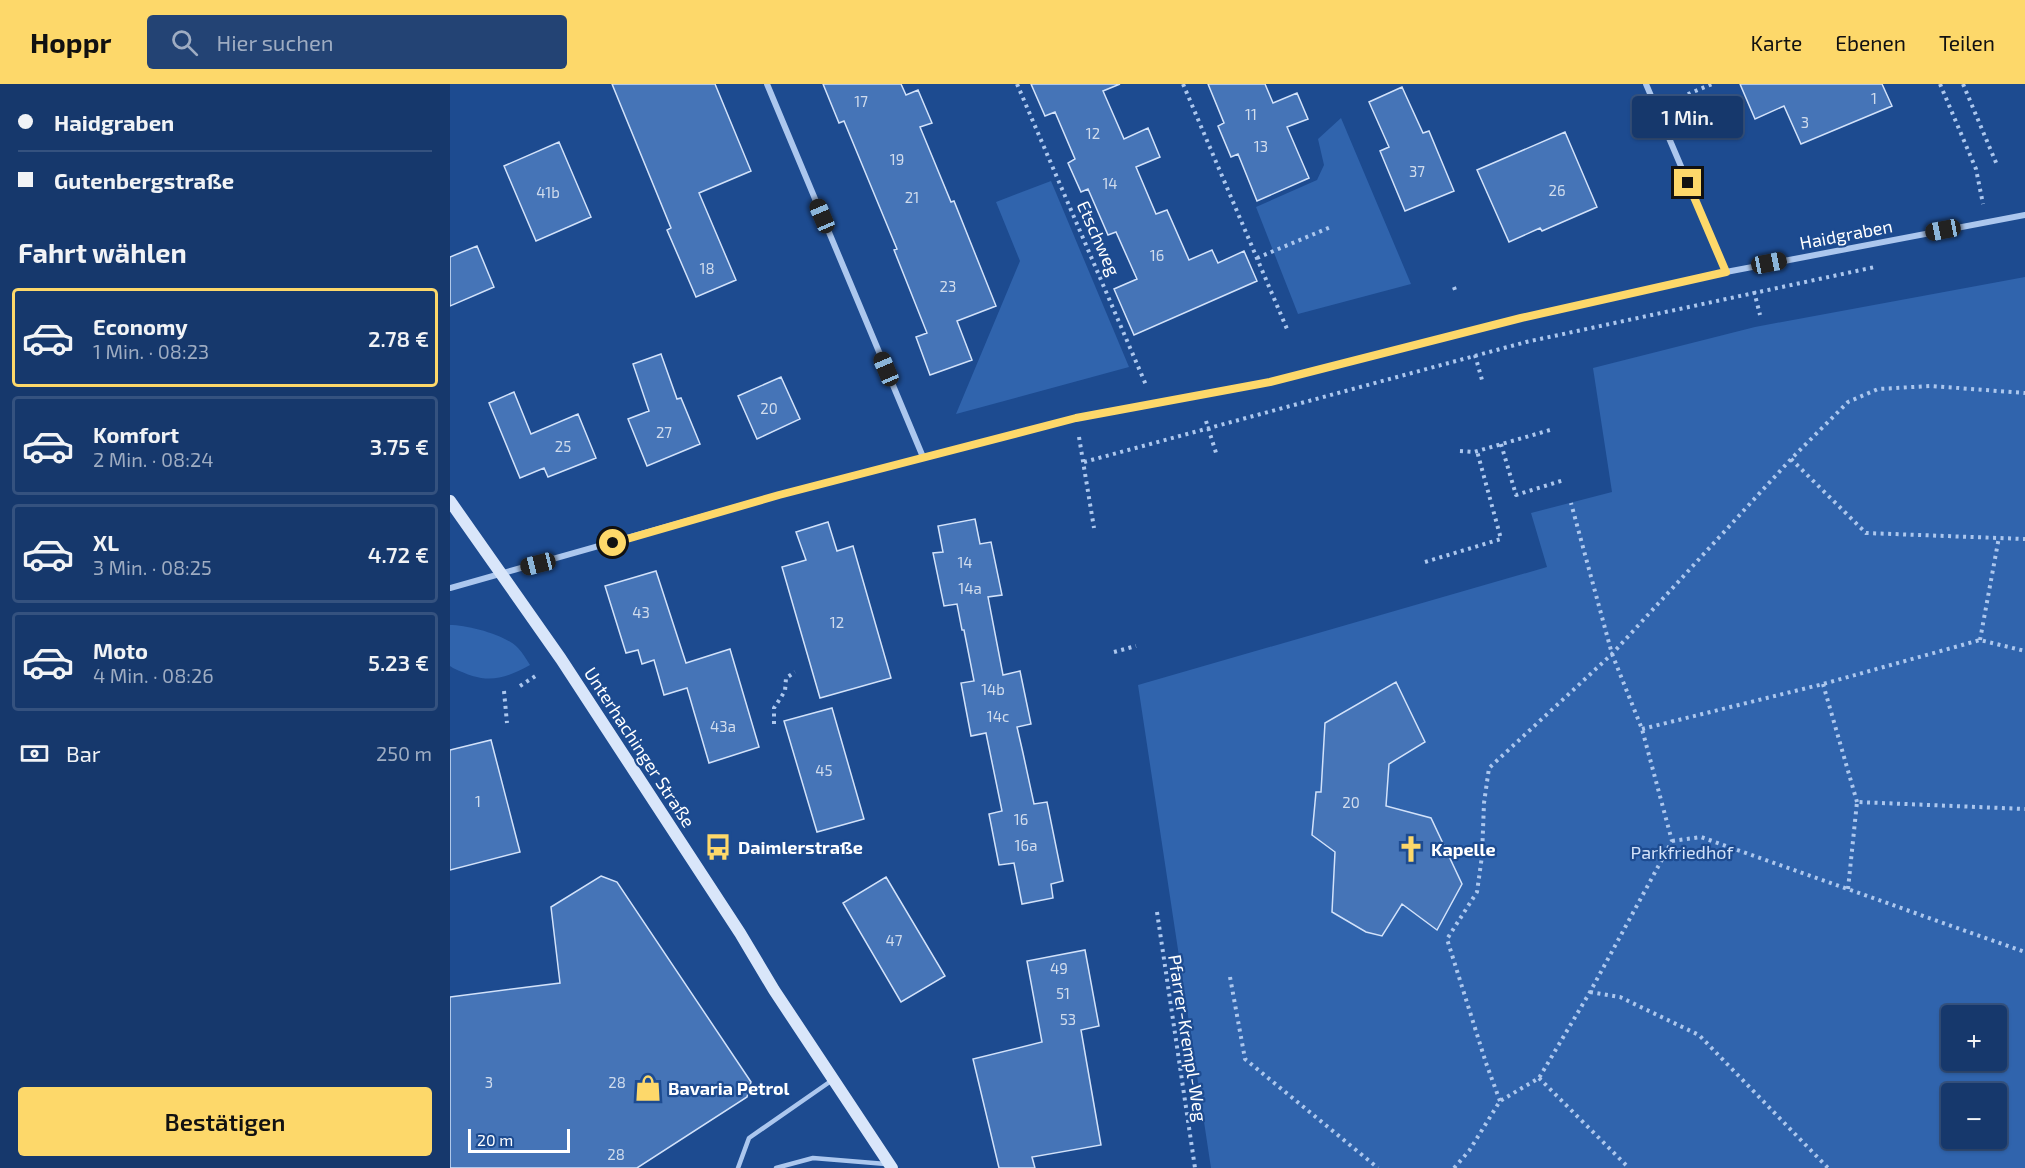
<!DOCTYPE html>
<html lang="de">
<meta charset="utf-8">
<style>
:root{--surface:#16386c;--page:#234374;--text:#f1f3f6;--muted:#9eacc2;--line:#35527f;--accent:#fdd86a}
body{margin:0;font-family:"Exo 2",sans-serif;background:var(--page);color:var(--text);height:100vh;display:flex;flex-direction:column;font-size:22px;white-space:nowrap}
*{box-sizing:border-box;margin:0}
p{font-size:20px;color:var(--muted)}
.icon{flex:none;width:33px;height:33px;fill:none;stroke:currentColor;stroke-width:2;stroke-linecap:round;stroke-linejoin:round}
.map{position:relative;flex:1;overflow:hidden}
.panel{display:flex;flex-direction:column;background:var(--surface);width:450px}
.panel>*{flex:none}
.top-card{display:grid;align-content:center;height:132px;padding:0 18px;background:var(--surface)}
.buttons{position:absolute;left:1491px;top:921px;display:grid;gap:12px}
.buttons a{display:grid;place-items:center;width:66px;height:66px;border-radius:6px;background:var(--surface);box-shadow:0 2px 4px #0004,0 0 0 2px var(--line);font-size:30px}
.scale{position:absolute;left:18px;bottom:15px;width:102px;box-sizing:border-box;padding-left:6px;border:3px solid #fff;border-top:0;font-size:16px;line-height:21px;white-space:nowrap;color:#fff;-webkit-text-stroke:4px #1d4b90;paint-order:stroke}
.end{position:absolute;width:27px;height:27px;margin:-14px;border:8px solid #fdd86a;background:#111;box-shadow:0 0 0 3px #111}
.from{border-radius:50%}
.bubble{position:absolute;height:42px;border-radius:6px;background:var(--surface);box-shadow:0 2px 4px #0004,0 0 0 2px var(--line);font-size:20px;font-weight:600;line-height:42px;text-align:center}
.car{position:absolute;width:18px;height:36px;margin:-18px -9px;border-radius:8px;box-shadow:0 0 4px 2px #0007;background:linear-gradient(#222 24%,#8ab4d8 0 40%,#222 0 76%,#8ab4d8 0 86%,#222 0)}
.top-card b{display:flex;align-items:center;gap:21px;height:57px;font-size:22px}
.top-card b+b{border-top:2px solid var(--line)}
.top-card i{width:15px;height:15px;background:var(--text)}
ul{padding:0;list-style:none}
li{display:flex;align-items:center;gap:18px;height:99px;margin:0 12px 9px;padding:0 6px;border:3px solid var(--line);border-radius:6px}
li div{flex:1}
li b{display:block;font-size:22px}
li em{font-style:normal;font-weight:600}
li.on{border-color:var(--accent)}
li>.icon{width:54px;height:54px;stroke-width:1.5}
h2{padding:0 18px;font-size:27px;line-height:72px}
.pay{display:flex;align-items:center;gap:15px;height:66px;padding:0 18px;font-size:22px}
.pay p{margin-inline-start:auto}
.cta{display:flex;gap:12px;margin-top:auto;padding:12px 18px}
.cta a{flex:1;height:69px;border-radius:6px;background:var(--accent);color:#111;font-size:24px;font-weight:600;line-height:69px;text-align:center}
header{display:flex;align-items:center;gap:36px;box-sizing:border-box;height:84px;padding:0 30px;background:var(--accent);color:#111}
header strong{font-size:28px}
nav{display:flex;gap:33px;margin-inline-start:auto;font-size:21px}
.search{width:420px;height:54px;background:var(--page);display:flex;align-items:center;gap:15px;box-sizing:border-box;padding:0 21px;border-radius:6px;color:var(--muted);font-size:22px}
main{display:flex;flex:1;min-height:0}
.map>svg:first-child{display:block}
.green{fill:#3064ad;fill-rule:evenodd}
.building{fill:#4574b7;stroke:#d2e2fa;stroke-width:1.5}
.lines{fill:none;stroke-linecap:round;stroke-linejoin:round}
.path{stroke:#acc7ee;stroke-width:4;stroke-dasharray:3 4.5;stroke-linecap:butt}
.service{stroke:#acc7ee;stroke-width:4.5}
.minor{stroke:#acc7ee;stroke-width:6}
.secondary{stroke:#d9e6fa;stroke-width:12}
.route{stroke:#fdd86a;stroke-width:8}
.labels{text-anchor:middle;dominant-baseline:central;stroke-width:4.5;stroke-linejoin:round;paint-order:stroke}
.number-label{font-size:15px;fill:#d0dced}
.street-label{font-size:18px;fill:#fff;stroke:#1d4b90}
.poi-label{font-size:18px;font-weight:bold;fill:#fff;stroke:#1d4b90;text-anchor:start}
.park-label{font-size:18px;fill:#d2e2fa;stroke:#1d4b90}
</style>
<header>
<strong>Hoppr</strong>
<div class="search"><svg class="icon" aria-label="search" viewBox="0 0 24 24"><circle cx="10" cy="10" r="6"/><path d="M15 15l6 6"/></svg>Hier suchen</div>
<nav><a>Karte</a><a>Ebenen</a><a>Teilen</a></nav>
</header>
<main>
<section class="panel">
<div class="top-card">
<b><i class="from"></i>Haidgraben</b>
<b><i></i>Gutenbergstraße</b>
</div>
<h2>Fahrt wählen</h2>
<ul>
<li class="on"><svg class="icon" aria-label="car" viewBox="0 0 24 24"><path d="M5 17H2v-5l4-1 3-4h7l3 4 3 1v5h-3M9 17h6M6 11h13"/><circle cx="7" cy="17" r="2"/><circle cx="17" cy="17" r="2"/></svg><div><b>Economy</b><p>1 Min. · 08:23</p></div><em>2.78 €</em></li>
<li><svg class="icon" aria-label="car" viewBox="0 0 24 24"><path d="M5 17H2v-5l4-1 3-4h7l3 4 3 1v5h-3M9 17h6M6 11h13"/><circle cx="7" cy="17" r="2"/><circle cx="17" cy="17" r="2"/></svg><div><b>Komfort</b><p>2 Min. · 08:24</p></div><em>3.75 €</em></li>
<li><svg class="icon" aria-label="car" viewBox="0 0 24 24"><path d="M5 17H2v-5l4-1 3-4h7l3 4 3 1v5h-3M9 17h6M6 11h13"/><circle cx="7" cy="17" r="2"/><circle cx="17" cy="17" r="2"/></svg><div><b>XL</b><p>3 Min. · 08:25</p></div><em>4.72 €</em></li>
<li><svg class="icon" aria-label="car" viewBox="0 0 24 24"><path d="M5 17H2v-5l4-1 3-4h7l3 4 3 1v5h-3M9 17h6M6 11h13"/><circle cx="7" cy="17" r="2"/><circle cx="17" cy="17" r="2"/></svg><div><b>Moto</b><p>4 Min. · 08:26</p></div><em>5.23 €</em></li>
</ul>
<div class="pay"><svg class="icon" aria-label="cash" viewBox="0 0 24 24"><path d="M3 7h18v10H3z"/><circle cx="12" cy="12" r="2"/></svg>Bar<p>250 m</p></div>
<div class="cta"><a>Bestätigen</a></div>
</section>
<div class="map">
<svg width="1575" height="1084" viewBox="0 0 1575 1084">
<rect width="100%" height="100%" fill="#1d4b90"/>
<!-- green -->
<path class="green" d="M891,34L961,200L848,230L806,123L867,96L874,81L868,55Z
M601,97L679,283L506,330L570,177L546,118Z
M1575,193V1084H761L688,601L1097,483L1081,429L1162,408L1143,284L1305,243ZM1502,932H1546V976H1502ZM1502,1010H1546V1054H1502Z
M0,541C18,541 56,551 68,564C73,569 76,575 80,581C49,598 34,599 3,584L0,582Z"/>
<!-- building -->
<path class="building" d="M162,0H265L301,87L249,109L286,196L246,213L217,146L221,144Z
M373,0H451L456,11L468,6L482,39L470,43L501,118L504,117L546,222L507,237L522,276L480,291L466,253L477,249L444,166L447,165L394,37L389,39Z
M581,0H670L653,7L674,55L698,44L710,73L686,83L706,130L717,126L739,176L762,166L768,179L794,167L807,197L684,251L664,205L687,195L666,148L658,151L638,105L631,108L618,79L625,75L605,28L595,32Z
M758,0H815L823,19L847,9L858,35L837,43L859,94L807,117L788,70L781,73L768,42L774,39Z
M1290,0H1432L1442,22L1351,60L1334,22L1305,35Z
M952,3L973,49L979,47L1004,107L955,127L930,67L939,63L919,18Z
M1115,48L1147,123L1092,147L1090,144L1059,158L1027,86Z
M109,58L141,133L86,157L54,82Z
M27,162L44,203L0,222V173Z
M211,270L227,315L231,314L250,360L197,382L178,335L199,327L183,280Z
M331,293L350,335L307,355L288,312Z
M64,308L81,350L128,330L146,374L98,393L94,384L70,394L39,319Z
M525,435L530,460L541,458L552,511L538,513L553,591L570,587L581,640L567,643L573,669L584,720L597,718L613,797L601,800L603,814L572,820L564,779L549,781L539,730L552,727L536,649L521,652L511,599L524,597L514,546H512L507,520L494,522L483,469L493,468L488,442Z
M378,438L387,467L403,462L441,594L370,614L332,483L356,476L346,448Z
M206,487L236,579L280,565L309,663L259,679L237,604L214,611L204,576L192,580L188,566L176,569L155,502Z
M946,598L975,658L939,680L936,722L981,734L1012,800L987,846L952,820L932,852L916,848L882,828L885,768L862,751L866,708H871L875,639Z
M382,624L414,735L367,748L334,637Z
M41,656L70,768L0,786V666Z
M151,792L167,798L301,998L297,1013L187,1084H0V913L110,899L101,823Z
M436,793L495,892L451,918L393,819Z
M635,866L649,942L631,946L651,1061L582,1073L585,1084H549L523,975L592,958L577,877Z"/>
<g class="lines">
<!-- path -->
<path class="path" d="M567,0L696,301
M733,0L837,245
M1490,0L1526,85L1533,120
M1513,0L1547,81
M1224,16L1262,0
M807,174L883,142
M1004,203L1006,209
M1304,207L1310,231
M1025,271L1032,296
M756,337L767,372
M629,353L644,444
M1051,360L1066,411L1114,396
M1010,367L1024,368L1100,346
M1341,375L1416,449L1575,455
M634,378L1076,258L1425,183
M975,478L1051,455L1027,367
M1530,556L1549,453
M664,568L686,562
M1373,600L1407,718
M70,602L87,591
M54,607L57,639
M324,640V624L335,607L336,594L345,588
M1192,645L1373,600L1530,556L1575,567
M1222,757L1251,753L1575,868
M1398,805L1407,718L1575,725
M707,828L745,1084
M780,893L795,975L928,1084
M1140,908L1170,913L1249,951L1378,1084
M1089,994L1179,1084
M1050,1017L1036,979L997,855L1027,808L1032,772L1034,719L1039,684L1162,570L1341,375L1398,318L1428,305L1481,302L1575,309
M1004,1084L1019,1067L1050,1017L1089,994L1140,908L1222,757L1192,645L1162,570L1121,419"/>
<!-- service -->
<path class="service" d="M288,1084L299,1054L381,997
M326,1084L363,1074L436,1080"/>
<!-- minor -->
<path class="minor" d="M317,0L473,373
M1196,0L1276,188
M0,504L329,411L626,334L820,298L1071,234L1276,188L1575,131"/>
<!-- secondary -->
<path class="secondary" d="M0,417L111,575L290,849L324,906L442,1084"/>
</g>
<g class="lines">
<!-- route -->
<path class="route" d="M163,459L329,411L626,334L820,298L1071,234L1276,188L1238,99"/>
</g>
<!-- icons -->
<defs>
<symbol id="bus-bare" viewBox="-9 -9 18 18"><path d="M-5-6H5V4H4V6H2V4H-2V6H-4V4H-5ZM-3.5-4V0h7V-4ZM-3.5 1.2v1.5H-2V1.2ZM2 1.2v1.5H3.5V1.2Z" fill="#fdd86a" stroke="#1d4b90" stroke-width="2.5" paint-order="stroke"/></symbol>
<symbol id="church-bare" viewBox="-9 -9 18 18"><path d="M-1.2-6h2.4v3.5h3.3v2.4h-3.3V6h-2.4V-.1h-3.3v-2.4h3.3Z" fill="#fdd86a" stroke="#1d4b90" stroke-width="2.5" paint-order="stroke"/></symbol>
<symbol id="shop-bare" viewBox="-9 -9 18 18"><path d="M-5-2.5h2.3a2.7 3.5 0 0 1 5.4 0H5L5.5 6h-11ZM-1.5-2.5h3a1.5 2.3 0 0 0-3 0Z" fill="#fdd86a" stroke="#1d4b90" stroke-width="2.5" paint-order="stroke"/></symbol>
</defs>
<g fill-rule="evenodd">
<use href="#bus-bare" x="249" y="744" width="38" height="38"/>
<use href="#church-bare" x="942" y="746" width="38" height="38"/>
<use href="#shop-bare" x="179" y="985" width="38" height="38"/>
</g>
<g class="labels">
<!-- number labels -->
<g class="number-label">
<text x="1424" y="14">1</text>
<text x="411" y="17">17</text>
<text x="801" y="30">11</text>
<text x="1355" y="38">3</text>
<text x="643" y="49">12</text>
<text x="811" y="62">13</text>
<text x="447" y="75">19</text>
<text x="967" y="87">37</text>
<text x="660" y="99">14</text>
<text x="1107" y="106">26</text>
<text x="98" y="108">41b</text>
<text x="462" y="113">21</text>
<text x="707" y="171">16</text>
<text x="257" y="184">18</text>
<text x="498" y="202">23</text>
<text x="319" y="324">20</text>
<text x="214" y="348">27</text>
<text x="113" y="362">25</text>
<text x="515" y="478">14</text>
<text x="520" y="504">14a</text>
<text x="191" y="528">43</text>
<text x="387" y="538">12</text>
<text x="543" y="605">14b</text>
<text x="548" y="632">14c</text>
<text x="273" y="642">43a</text>
<text x="374" y="686">45</text>
<text x="28" y="717">1</text>
<text x="901" y="718">20</text>
<text x="571" y="735">16</text>
<text x="576" y="761">16a</text>
<text x="444" y="856">47</text>
<text x="609" y="884">49</text>
<text x="613" y="909">51</text>
<text x="618" y="935">53</text>
<text x="39" y="998">3</text>
<text x="167" y="998">28</text>
<text x="166" y="1070">28</text>
</g>
<!-- street labels -->
<g class="street-label">
<text transform="translate(1396 150) rotate(-11)">Haidgraben</text>
<text transform="translate(649 154) rotate(66)">Etschweg</text>
<text transform="translate(190 663) rotate(57)">Unterhachinger Straße</text>
<text transform="translate(738 954) rotate(81)">Pfarrer-Krempl-Weg</text>
</g>
<!-- poi labels -->
<g class="poi-label">
<text x="288" y="763">Daimlerstraße</text>
<text x="981" y="765">Kapelle</text>
<text x="218" y="1004">Bavaria Petrol</text>
</g>
<!-- park labels -->
<g class="park-label">
<text x="1232" y="768">Parkfriedhof</text>
</g>
</g>
</svg>
<div class="buttons">
<a>+</a>
<a>−</a>
</div>
<div class="scale">20 m</div>
<i class="end from" style="left:163px;top:459px"></i>
<i class="end" style="left:1238px;top:99px"></i>
<div class="bubble" style="left:1182px;top:12px;width:111px">1 Min.</div>
<i class="car" style="left:372px;top:132px;rotate:337deg"></i>
<i class="car" style="left:1493px;top:146px;rotate:259deg"></i>
<i class="car" style="left:1319px;top:179px;rotate:79deg"></i>
<i class="car" style="left:436px;top:285px;rotate:337deg"></i>
<i class="car" style="left:88px;top:480px;rotate:256deg"></i>
</div>
</main>
